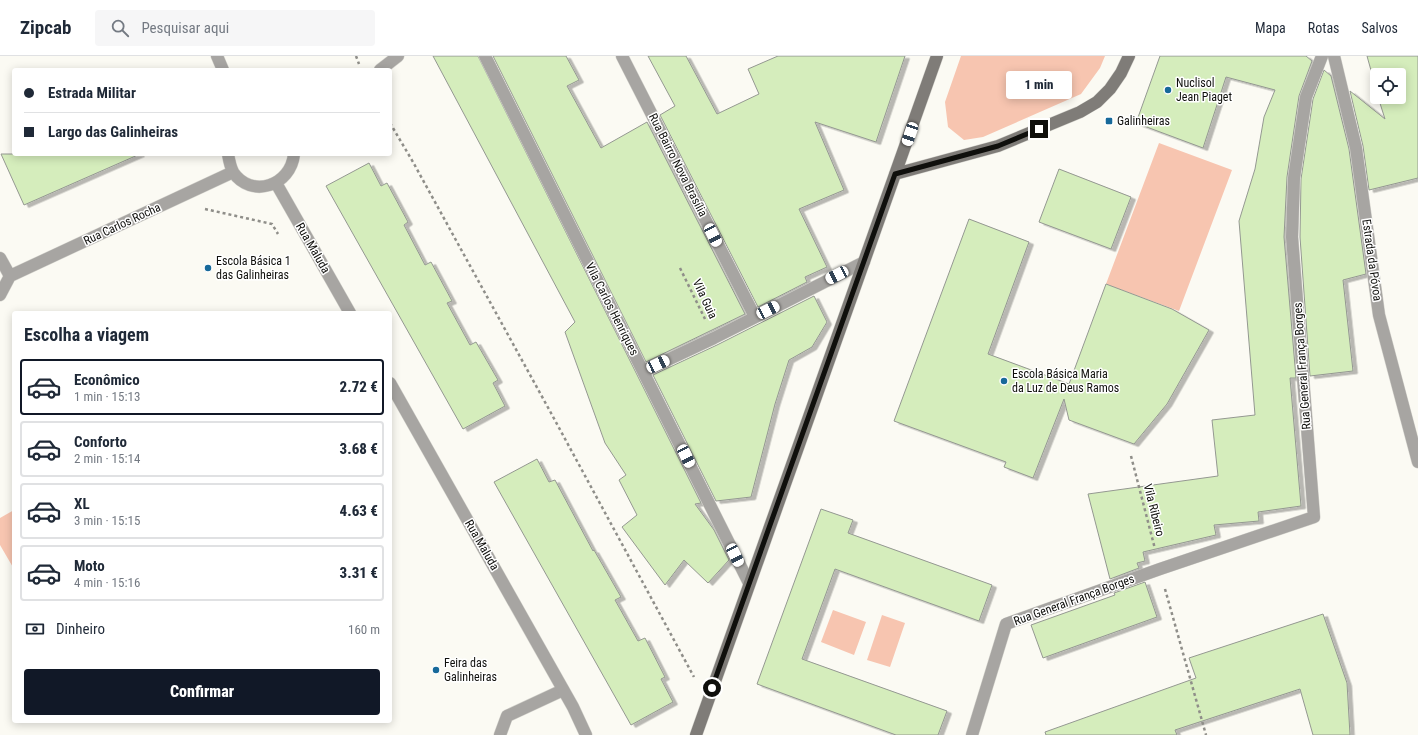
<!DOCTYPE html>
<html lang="pt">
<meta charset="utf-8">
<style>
:root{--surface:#fff;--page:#f6f6f7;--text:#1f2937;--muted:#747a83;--line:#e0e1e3;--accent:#111827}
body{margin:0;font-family:"Roboto Condensed",sans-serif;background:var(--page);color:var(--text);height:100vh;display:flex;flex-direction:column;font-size:15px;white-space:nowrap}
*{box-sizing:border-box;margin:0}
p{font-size:13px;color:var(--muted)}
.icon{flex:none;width:22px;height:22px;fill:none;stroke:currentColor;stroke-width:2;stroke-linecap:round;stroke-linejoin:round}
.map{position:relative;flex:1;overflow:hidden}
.side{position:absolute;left:12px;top:255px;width:380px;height:412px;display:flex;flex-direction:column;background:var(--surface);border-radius:4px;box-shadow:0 2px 10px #0003}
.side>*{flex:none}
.guide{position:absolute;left:12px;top:12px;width:380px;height:88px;border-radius:4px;box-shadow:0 2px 10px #0003;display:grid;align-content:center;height:88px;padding:0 12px;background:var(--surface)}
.buttons{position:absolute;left:1370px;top:12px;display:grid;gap:8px}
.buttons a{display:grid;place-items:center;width:36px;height:36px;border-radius:4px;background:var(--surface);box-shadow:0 2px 10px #0003;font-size:20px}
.end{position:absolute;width:18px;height:18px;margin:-9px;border:5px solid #0f0f0c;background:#fff;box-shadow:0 0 0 2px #fff}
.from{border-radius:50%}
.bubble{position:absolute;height:28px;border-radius:4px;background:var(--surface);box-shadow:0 2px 10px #0003;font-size:13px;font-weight:800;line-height:28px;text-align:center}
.car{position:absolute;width:12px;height:24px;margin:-12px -6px;border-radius:5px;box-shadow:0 0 3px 1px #0007;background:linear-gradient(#fff 24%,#345 0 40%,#fff 0 76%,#345 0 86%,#fff 0)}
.guide b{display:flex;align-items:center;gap:14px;height:38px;font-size:15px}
.guide b+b{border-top:1px solid var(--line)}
.guide i{width:10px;height:10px;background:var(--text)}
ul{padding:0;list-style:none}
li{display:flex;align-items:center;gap:12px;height:56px;margin:0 8px 6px;padding:0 4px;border:2px solid var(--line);border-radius:4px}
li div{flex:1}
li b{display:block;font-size:15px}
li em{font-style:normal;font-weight:800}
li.selected{border-color:var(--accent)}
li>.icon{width:36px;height:36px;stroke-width:1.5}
h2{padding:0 12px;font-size:18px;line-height:48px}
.pay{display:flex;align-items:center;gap:10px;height:44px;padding:0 12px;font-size:15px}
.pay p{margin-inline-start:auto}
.cta{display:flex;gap:8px;margin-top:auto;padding:8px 12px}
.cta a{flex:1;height:46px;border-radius:4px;background:var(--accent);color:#fff;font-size:16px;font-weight:800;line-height:46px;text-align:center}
header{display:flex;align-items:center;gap:24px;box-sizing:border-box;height:56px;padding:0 20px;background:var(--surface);border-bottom:1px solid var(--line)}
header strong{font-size:19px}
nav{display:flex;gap:22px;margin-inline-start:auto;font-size:14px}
.search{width:280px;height:36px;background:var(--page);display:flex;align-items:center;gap:10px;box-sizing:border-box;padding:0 14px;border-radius:4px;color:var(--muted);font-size:15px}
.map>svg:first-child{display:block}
.green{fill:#f7c5b0}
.building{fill:#d5edbc;stroke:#949891;filter:url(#shadow)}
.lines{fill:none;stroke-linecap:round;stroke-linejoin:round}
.lane-casing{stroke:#d5d4ce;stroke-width:13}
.street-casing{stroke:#d5d4ce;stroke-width:13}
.secondary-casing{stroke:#d5d4ce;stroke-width:13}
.path{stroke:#8f8e89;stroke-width:2.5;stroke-dasharray:3 3;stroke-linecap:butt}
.lane{stroke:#a7a5a2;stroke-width:12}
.street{stroke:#a7a5a2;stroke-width:12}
.secondary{stroke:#7f7c78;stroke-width:12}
.route{stroke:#0f0f0c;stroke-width:5}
.poi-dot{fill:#17699a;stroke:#fff;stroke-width:1.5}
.labels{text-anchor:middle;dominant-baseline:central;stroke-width:3;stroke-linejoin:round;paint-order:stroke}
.poi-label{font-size:12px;fill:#0f0f0c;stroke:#fff;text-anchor:start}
.street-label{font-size:12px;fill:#0f0f0c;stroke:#fff}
</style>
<header>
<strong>Zipcab</strong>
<div class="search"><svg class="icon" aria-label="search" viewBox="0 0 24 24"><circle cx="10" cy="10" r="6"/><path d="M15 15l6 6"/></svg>Pesquisar aqui</div>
<nav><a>Mapa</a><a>Rotas</a><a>Salvos</a></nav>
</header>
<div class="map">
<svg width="1418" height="679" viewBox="0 0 1418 679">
<defs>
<filter id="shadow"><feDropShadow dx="4.5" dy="2.5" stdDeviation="0" flood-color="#0004"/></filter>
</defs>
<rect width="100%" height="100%" fill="#fbfaf3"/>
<!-- green -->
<path class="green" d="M961,0H1105L1100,12L1081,38L983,81L964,84L948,71L945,46Z
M1159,87L1232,114L1179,255L1106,228Z
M14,454V513L0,489V462Z
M833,554L866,566L854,599L821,586Z
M882,559L905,567L890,611L867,604Z"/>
<!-- building -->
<path class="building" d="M433,0H478L701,447L695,448L714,474L729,504L708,527L684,504L665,529L622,471L637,459L619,424L626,419L605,387L565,276L575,266Z
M493,0H566L579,24L567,30L601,92L647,66L745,258L646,306Z
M648,0H686L717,58L759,38L748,13L778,0H905L876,86L815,66L844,134L799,153L827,211L805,221L807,226L758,251L660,59L675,50Z
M1160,0H1306L1312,5L1299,40L1287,121L1284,181L1296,322H1290L1301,450L1258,456L1259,465L1214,469L1216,479L1143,496L1145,505L1137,507L1139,512L1110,523L1088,438L1218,420L1212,364L1255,359L1239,165L1255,113L1264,61L1275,34L1226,21L1203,92L1136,67Z
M1367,0H1418V122L1369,134L1363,90L1350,35L1385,63L1378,41H1399V19H1377V36Z
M1324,14L1331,20L1349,93L1366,218L1343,224L1353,315L1310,320L1300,181L1301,123L1313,43Z
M1,98H140L24,149Z
M369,107L381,130L387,127L408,166L404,169L425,209L431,206L452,245L447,247L470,289L476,286L498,324L493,327L505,350L463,373L326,130Z
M1059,113L1131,141L1111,193L1039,166Z
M969,163L1029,186L988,298L1069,328L1106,228L1172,253L1209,274L1167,348L1134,388L1069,364L1064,343L1033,422L1004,411L1006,406L894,365Z
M814,240L827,266L812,291L789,304L775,348L751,441L716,445L653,319L717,289Z
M537,403L549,426L555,424L593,495L594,494L621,541L615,544L638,585L645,582L665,621L661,623L673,646L631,669L494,426Z
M821,453L853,464L848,477L992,529L979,565L835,513L802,603L947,655L938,679H896L757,628Z
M1145,526L1157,561L1043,602L1031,569L1115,539L1114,537Z
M1323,558L1347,627L1350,679H1313L1300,633L1175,674L1177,679H1046L1045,676L1196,622L1189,602Z"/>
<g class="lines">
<defs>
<path id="lane" d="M500,679L507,660L563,634"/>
<path id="street" d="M217,0L223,14
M485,0L749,527
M622,0L755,261
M1334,0L1356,92L1379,259L1418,406
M380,14L398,0
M228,98C229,104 230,110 233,116C251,143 291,130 294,98
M276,127L350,257
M0,202L10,220
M10,220L233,116
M0,239L10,220
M644,315L714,282L864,206
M390,327L573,651L586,679
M972,679L1006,568L1160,513L1314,461L1292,181L1294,122L1306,41L1322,0"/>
<path id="secondary" d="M895,118L998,90L1080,56L1097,46L1110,33L1121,17L1129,0
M696,679L937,0"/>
</defs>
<!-- lane casing -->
<use href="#lane" class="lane-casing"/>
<!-- street casing -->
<use href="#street" class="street-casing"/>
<!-- secondary casing -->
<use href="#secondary" class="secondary-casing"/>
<!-- path -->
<path class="path" d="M356,0L359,8
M390,67L413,106L551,357L694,621
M205,153L272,168L278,178
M680,212L705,263
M1131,400L1155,493
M1165,533L1206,679"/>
<!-- lane -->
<use href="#lane" class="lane"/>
<!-- street -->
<use href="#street" class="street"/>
<!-- secondary -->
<use href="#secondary" class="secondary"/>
</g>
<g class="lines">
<!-- route -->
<path class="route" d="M712,632L895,118L998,90L1039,73"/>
</g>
<!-- markers -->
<g class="poi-dot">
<circle cx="1168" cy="34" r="4"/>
<rect x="1105" y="61" width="8" height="8" rx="2"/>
<circle cx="208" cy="212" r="4"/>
<circle cx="1004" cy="325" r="4"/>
<circle cx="436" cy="614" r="4"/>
</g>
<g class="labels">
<!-- poi labels -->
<g class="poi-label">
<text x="1176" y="27">Nuclisol<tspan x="1176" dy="14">Jean Piaget</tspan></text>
<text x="1117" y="65">Galinheiras</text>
<text x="216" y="205">Escola Básica 1<tspan x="216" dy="14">das Galinheiras</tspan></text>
<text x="1012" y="318">Escola Básica Maria<tspan x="1012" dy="14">da Luz de Deus Ramos</tspan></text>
<text x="444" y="607">Feira das<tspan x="444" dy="14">Galinheiras</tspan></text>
</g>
<!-- street labels -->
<g class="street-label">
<text transform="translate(678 109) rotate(63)">Rua Bairro Nova Brasília</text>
<text transform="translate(122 168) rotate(-25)">Rua Carlos Rocha</text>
<text transform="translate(313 192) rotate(60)">Rua Maluda</text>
<text transform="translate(1372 204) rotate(82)">Estrada da Póvoa</text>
<text transform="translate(705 243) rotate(65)">Vila Guia</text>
<text transform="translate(612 253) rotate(63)">Vila Carlos Henriques</text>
<text transform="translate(1302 310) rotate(-94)">Rua General França Borges</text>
<text transform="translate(1154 454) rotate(76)">Vila Ribeiro</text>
<text transform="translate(482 489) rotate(60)">Rua Maluda</text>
<text transform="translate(1074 544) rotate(-20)">Rua General França Borges</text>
</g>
</g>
</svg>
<div class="buttons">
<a><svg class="icon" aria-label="locate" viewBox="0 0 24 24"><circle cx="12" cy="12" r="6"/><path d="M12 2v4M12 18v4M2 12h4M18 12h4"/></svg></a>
</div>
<i class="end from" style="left:712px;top:632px"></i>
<i class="end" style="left:1039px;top:73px"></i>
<div class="bubble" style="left:1006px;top:15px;width:66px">1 min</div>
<i class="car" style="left:910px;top:78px;rotate:199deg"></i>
<i class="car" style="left:713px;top:179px;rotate:153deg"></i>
<i class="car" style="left:837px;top:219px;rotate:243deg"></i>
<i class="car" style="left:768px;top:254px;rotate:63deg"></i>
<i class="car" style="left:658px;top:308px;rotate:65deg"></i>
<i class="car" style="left:686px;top:400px;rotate:154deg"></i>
<i class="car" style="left:735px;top:499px;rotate:154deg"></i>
<div class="guide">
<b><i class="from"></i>Estrada Militar</b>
<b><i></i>Largo das Galinheiras</b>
</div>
<section class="side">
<h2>Escolha a viagem</h2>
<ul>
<li class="selected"><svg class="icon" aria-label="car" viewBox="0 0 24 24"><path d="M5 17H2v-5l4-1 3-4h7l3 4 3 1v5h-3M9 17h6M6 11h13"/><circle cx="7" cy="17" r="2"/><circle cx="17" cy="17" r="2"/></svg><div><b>Econômico</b><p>1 min · 15:13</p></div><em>2.72 €</em></li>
<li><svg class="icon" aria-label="car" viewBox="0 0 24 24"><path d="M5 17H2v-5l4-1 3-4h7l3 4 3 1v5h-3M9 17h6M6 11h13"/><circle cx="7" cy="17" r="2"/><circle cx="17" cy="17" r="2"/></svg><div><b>Conforto</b><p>2 min · 15:14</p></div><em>3.68 €</em></li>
<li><svg class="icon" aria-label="car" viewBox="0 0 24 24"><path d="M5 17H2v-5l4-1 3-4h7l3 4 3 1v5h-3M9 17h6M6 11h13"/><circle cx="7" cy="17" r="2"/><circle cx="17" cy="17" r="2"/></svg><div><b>XL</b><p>3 min · 15:15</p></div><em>4.63 €</em></li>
<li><svg class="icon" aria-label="car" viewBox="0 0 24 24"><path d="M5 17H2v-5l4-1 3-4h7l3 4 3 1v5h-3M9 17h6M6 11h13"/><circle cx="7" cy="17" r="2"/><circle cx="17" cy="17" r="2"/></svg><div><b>Moto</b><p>4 min · 15:16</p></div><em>3.31 €</em></li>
</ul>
<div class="pay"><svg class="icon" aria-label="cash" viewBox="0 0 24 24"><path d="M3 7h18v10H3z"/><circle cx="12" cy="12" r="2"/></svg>Dinheiro<p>160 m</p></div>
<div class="cta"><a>Confirmar</a></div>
</section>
</div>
